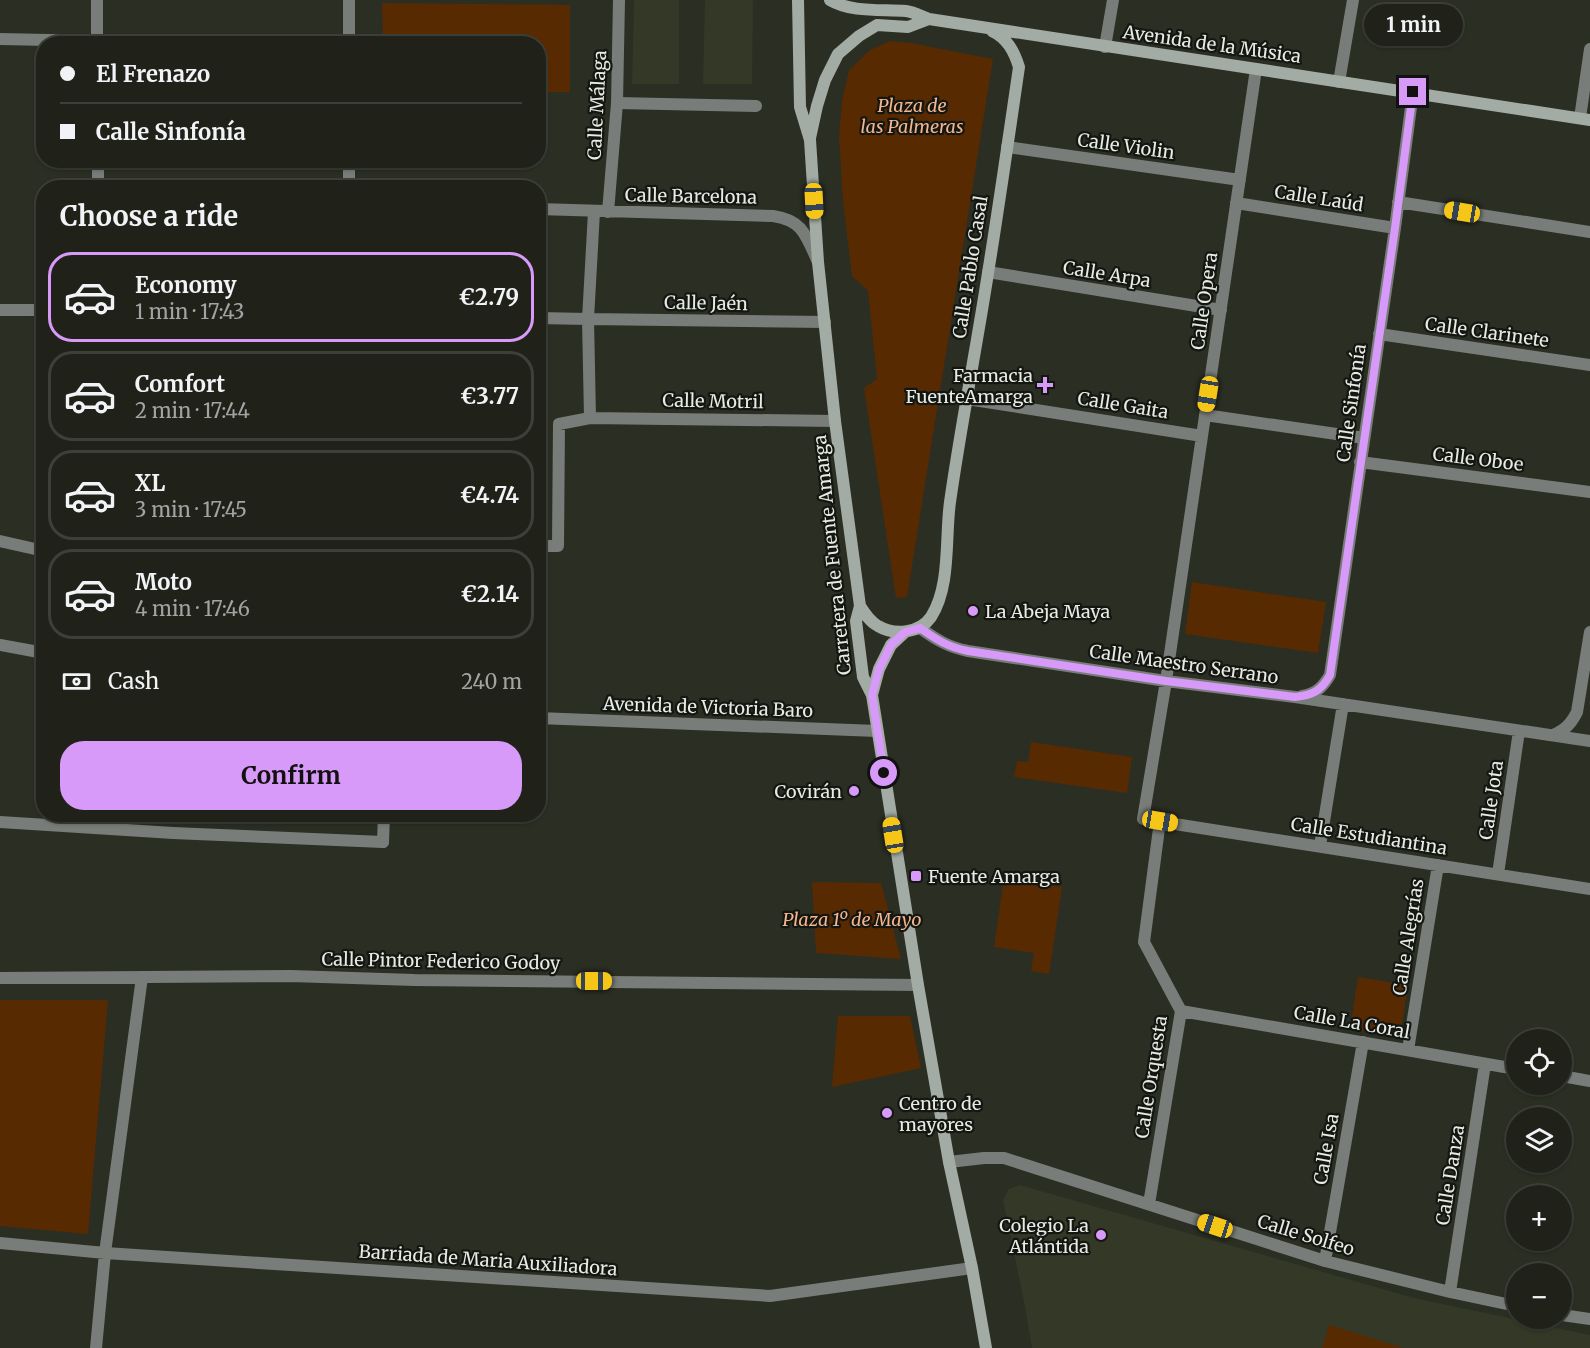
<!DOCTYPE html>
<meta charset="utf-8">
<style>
:root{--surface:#20221a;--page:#282a23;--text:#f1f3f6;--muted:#a2a4a2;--line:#3d3f39;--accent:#d89af8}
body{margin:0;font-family:Merriweather,serif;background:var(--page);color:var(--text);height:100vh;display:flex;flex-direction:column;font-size:22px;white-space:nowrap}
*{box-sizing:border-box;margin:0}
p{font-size:20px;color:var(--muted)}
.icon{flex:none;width:33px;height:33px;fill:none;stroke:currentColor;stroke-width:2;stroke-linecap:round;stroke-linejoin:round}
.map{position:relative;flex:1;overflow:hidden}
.side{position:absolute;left:36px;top:180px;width:510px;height:642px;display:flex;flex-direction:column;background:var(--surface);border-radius:24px;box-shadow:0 2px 4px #0004,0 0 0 2px var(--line)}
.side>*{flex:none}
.banner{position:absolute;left:36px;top:36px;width:510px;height:132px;border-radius:24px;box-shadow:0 2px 4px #0004,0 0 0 2px var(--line);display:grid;align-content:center;height:132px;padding:0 24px;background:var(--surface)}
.fabs{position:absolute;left:1506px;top:1029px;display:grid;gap:12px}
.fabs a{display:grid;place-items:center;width:66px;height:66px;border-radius:50%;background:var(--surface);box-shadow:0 2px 4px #0004,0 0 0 2px var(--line);font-size:30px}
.end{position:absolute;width:27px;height:27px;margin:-14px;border:8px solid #d89af8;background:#111;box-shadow:0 0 0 3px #111}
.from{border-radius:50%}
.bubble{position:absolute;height:42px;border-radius:21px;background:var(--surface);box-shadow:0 2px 4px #0004,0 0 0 2px var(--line);font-size:20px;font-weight:700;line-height:42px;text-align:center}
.car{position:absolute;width:18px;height:36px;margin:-18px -9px;border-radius:8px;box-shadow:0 0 4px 2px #0007;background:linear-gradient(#f5c518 24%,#345 0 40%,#f5c518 0 76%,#345 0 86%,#f5c518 0)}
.banner b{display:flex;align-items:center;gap:21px;height:57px;font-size:22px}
.banner b+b{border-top:2px solid var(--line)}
.banner i{width:15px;height:15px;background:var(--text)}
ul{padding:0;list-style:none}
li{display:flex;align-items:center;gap:18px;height:90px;margin:0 12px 9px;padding:0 12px;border:3px solid var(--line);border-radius:24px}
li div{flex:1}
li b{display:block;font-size:22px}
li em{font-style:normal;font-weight:700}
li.active{border-color:var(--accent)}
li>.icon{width:54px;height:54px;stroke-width:1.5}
h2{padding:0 24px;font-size:27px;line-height:72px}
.pay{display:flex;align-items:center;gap:15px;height:66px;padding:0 24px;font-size:22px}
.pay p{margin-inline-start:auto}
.action{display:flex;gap:12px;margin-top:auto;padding:12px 24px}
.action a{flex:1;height:69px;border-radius:24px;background:var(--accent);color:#111;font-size:24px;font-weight:700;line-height:69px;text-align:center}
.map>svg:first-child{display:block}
.built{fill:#333827}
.green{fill:#582a02}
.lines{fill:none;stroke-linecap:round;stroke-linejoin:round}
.lane{stroke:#787d79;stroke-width:12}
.street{stroke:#787d79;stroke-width:12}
.secondary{stroke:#a3aba5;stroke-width:12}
.route{stroke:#d89af8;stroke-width:8}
.poi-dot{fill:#d89af8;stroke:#141611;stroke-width:2}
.labels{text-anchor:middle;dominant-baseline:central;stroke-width:4.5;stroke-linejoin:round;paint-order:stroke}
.street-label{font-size:18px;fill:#e8ebe4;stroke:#141611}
.park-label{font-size:18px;font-style:italic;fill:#f5b68d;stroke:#141611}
.poi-label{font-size:18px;fill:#e8ebe4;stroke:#141611;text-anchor:end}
</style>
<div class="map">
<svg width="1590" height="1348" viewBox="0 0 1590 1348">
<rect width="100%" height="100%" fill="#2b2e23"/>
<!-- built -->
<path class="built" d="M634,0H679V84H632Z
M705,0H753L752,84H703Z
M1020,1185L1414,1298L1590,1335V1348H1032L1025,1306L1003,1200L1009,1189Z"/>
<!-- green -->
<path class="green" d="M382,3L570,5V92H539L538,44L383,43Z
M890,41L911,43L993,59L907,597L896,598L864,388L877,379L868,291L852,276L843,201L839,137L842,101L849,70L870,50Z
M1192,582L1326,602L1318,653L1185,634Z
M1031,742L1132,757L1127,793L1014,777L1017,761L1028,762Z
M1004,878L1062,887L1049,974L1031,971L1034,953L994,947Z
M812,882L881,883L901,959L816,953Z
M1358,977L1408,985L1400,1037L1350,1029Z
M0,1000H108L88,1234L0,1226Z
M838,1016H910L921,1068L832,1087Z
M1329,1325L1404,1348H1322Z"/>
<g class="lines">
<!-- lane -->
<path class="lane" d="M1105,47L1113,0
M1339,82L1353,0
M617,103L756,106
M1580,118L1590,49
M383,842L384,814"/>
<!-- street -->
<path class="street" d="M0,39L97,41
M97,44V0
M349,44V0
M1256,69L1166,681L1143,819L1590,889
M1007,147L1240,180
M98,160V188
M349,188V160
M1398,202L1590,232
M1236,203L1395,228
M538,209L773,216C802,220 806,235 817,260
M608,212L617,103L619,0
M988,272L1221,310
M0,310H44
M538,318L588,319L594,212
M1379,334L1590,365
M967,399L1202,436
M1205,415L1364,438
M590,418L588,319L825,322
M1360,462L1590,492
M0,541L44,551
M538,546H558L559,424L590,418L835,421
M920,628C937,640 948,647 968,651L1166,681L1295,697L1590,741
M0,645L44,653
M1302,696C1316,694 1323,687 1330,675L1395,228L1413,92
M538,718L877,731
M1553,735C1565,730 1571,724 1577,712L1590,632
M0,822L173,833L383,842
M1320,846L1343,704
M1498,874L1519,731
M0,978L291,976L414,980L918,985
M1181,1011L1516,1069
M1408,1050L1438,865
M1562,1076L1590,1081
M949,1162L984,1158H1004L1325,1261L1450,1292L1516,1306
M1149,1204L1181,1011L1144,942L1160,821
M0,1243L105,1253L770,1296L972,1268
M1325,1261L1363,1042
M1450,1292L1485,1064
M1562,1315L1590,1319
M96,1348L105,1253L142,977"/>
<!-- secondary -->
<path class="secondary" d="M798,0L800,107L810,140L818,262L835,421L860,606L856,621L863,677L872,695L918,985L949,1162L972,1268L986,1348
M830,0C852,13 882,9 906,11C914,12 921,16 929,19L1590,120
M810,138L817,106L825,80L838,54L859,36L877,25L908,27L929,19
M860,606C865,614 870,622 878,626C895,636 920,633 931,617C951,586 945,538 950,502C961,425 976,350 988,273C999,205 1009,136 1019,67C1014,51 1007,38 992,31
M872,695L879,669L891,645L905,632"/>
</g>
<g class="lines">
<!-- route -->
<path class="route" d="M884,773L872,695L879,669L891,645L905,632L920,628C937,640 948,647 968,651L1166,681L1295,697C1313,695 1321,691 1330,675L1395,228L1413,92"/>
</g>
<!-- markers -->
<g class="poi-dot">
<path d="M1042 376h6v6h6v6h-6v6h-6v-6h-6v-6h6z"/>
<circle cx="973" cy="611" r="6"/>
<circle cx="854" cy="791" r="6"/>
<rect x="910" y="870" width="12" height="12" rx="3"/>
<circle cx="887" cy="1113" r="6"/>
<circle cx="1101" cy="1235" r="6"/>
</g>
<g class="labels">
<!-- street labels -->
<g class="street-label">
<text transform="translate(1212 44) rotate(8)">Avenida de la Música</text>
<text transform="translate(597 105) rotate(-87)">Calle Málaga</text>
<text transform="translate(1126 146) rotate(8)">Calle Violin</text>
<text transform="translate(691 196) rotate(1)">Calle Barcelona</text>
<text transform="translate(1319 198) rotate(9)">Calle Laúd</text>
<text transform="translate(970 267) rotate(-81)">Calle Pablo Casal</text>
<text transform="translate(1107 274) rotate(9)">Calle Arpa</text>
<text transform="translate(1204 301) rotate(-82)">Calle Opera</text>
<text transform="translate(706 303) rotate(1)">Calle Jaén</text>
<text transform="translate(1487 332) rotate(8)">Calle Clarinete</text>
<text transform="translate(713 401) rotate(1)">Calle Motril</text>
<text transform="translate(1351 403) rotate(-82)">Calle Sinfonía</text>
<text transform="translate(1123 405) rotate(9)">Calle Gaita</text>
<text transform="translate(1478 459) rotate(7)">Calle Oboe</text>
<text transform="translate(832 555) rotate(-96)">Carretera de Fuente Amarga</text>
<text transform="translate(1184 664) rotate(8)">Calle Maestro Serrano</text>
<text transform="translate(708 707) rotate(2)">Avenida de Victoria Baro</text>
<text transform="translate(1491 800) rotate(-82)">Calle Jota</text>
<text transform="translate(1369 836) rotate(9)">Calle Estudiantina</text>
<text transform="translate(1408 937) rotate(-81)">Calle Alegrías</text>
<text transform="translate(441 961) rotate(1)">Calle Pintor Federico Godoy</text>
<text transform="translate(1352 1022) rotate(10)">Calle La Coral</text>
<text transform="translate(1151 1077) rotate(-81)">Calle Orquesta</text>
<text transform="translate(1326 1149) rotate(-80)">Calle Isa</text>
<text transform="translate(1450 1175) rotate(-81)">Calle Danza</text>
<text transform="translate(1306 1235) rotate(17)">Calle Solfeo</text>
<text transform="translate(488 1260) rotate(4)">Barriada de Maria Auxiliadora</text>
</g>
<!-- park labels -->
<g class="park-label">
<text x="912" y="105">Plaza de<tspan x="912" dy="21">las Palmeras</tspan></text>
<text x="852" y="919">Plaza 1º de Mayo</text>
</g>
<!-- poi labels -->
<g class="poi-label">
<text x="1033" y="375">Farmacia<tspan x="1033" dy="21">FuenteAmarga</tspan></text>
<text x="985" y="611" text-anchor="start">La Abeja Maya</text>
<text x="842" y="791">Covirán</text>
<text x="928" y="876" text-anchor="start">Fuente Amarga</text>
<text x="899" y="1103" text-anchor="start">Centro de<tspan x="899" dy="21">mayores</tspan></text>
<text x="1089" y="1225">Colegio La<tspan x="1089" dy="21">Atlántida</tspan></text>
</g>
</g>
</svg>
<div class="fabs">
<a><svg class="icon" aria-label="locate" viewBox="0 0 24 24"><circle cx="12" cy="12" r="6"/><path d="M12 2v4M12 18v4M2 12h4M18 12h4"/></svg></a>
<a><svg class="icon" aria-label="layers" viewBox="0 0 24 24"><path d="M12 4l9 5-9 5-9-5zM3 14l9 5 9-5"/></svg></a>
<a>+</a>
<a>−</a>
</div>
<i class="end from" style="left:884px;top:773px"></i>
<i class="end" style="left:1413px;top:92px"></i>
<div class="bubble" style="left:1364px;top:4px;width:99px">1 min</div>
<i class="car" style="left:814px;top:201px;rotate:177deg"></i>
<i class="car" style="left:1462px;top:212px;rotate:279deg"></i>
<i class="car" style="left:1208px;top:394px;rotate:189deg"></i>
<i class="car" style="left:1160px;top:821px;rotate:99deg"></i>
<i class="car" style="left:893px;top:835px;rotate:351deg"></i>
<i class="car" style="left:594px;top:981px;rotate:90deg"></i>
<i class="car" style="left:1215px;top:1226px;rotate:288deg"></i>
<div class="banner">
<b><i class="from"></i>El Frenazo</b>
<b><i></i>Calle Sinfonía</b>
</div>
<section class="side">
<h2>Choose a ride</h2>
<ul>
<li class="active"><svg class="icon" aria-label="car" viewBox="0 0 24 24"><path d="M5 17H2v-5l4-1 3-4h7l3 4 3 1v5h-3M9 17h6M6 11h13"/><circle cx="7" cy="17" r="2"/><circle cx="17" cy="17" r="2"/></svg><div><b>Economy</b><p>1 min · 17:43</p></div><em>€2.79</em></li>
<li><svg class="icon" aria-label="car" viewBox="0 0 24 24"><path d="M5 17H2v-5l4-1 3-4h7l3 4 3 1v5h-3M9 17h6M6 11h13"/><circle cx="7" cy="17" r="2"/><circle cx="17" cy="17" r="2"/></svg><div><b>Comfort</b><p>2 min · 17:44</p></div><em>€3.77</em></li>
<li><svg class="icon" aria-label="car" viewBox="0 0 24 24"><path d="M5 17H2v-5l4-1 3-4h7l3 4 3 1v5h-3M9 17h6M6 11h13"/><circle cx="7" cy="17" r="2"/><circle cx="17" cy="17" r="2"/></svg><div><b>XL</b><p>3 min · 17:45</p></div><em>€4.74</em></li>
<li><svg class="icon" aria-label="car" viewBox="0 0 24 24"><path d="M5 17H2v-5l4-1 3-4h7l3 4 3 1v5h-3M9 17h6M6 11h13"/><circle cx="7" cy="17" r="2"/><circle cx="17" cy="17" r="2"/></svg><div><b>Moto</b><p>4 min · 17:46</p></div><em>€2.14</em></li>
</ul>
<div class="pay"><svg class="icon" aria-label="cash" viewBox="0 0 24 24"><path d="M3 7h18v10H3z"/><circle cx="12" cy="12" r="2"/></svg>Cash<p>240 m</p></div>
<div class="action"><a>Confirm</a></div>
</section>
</div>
